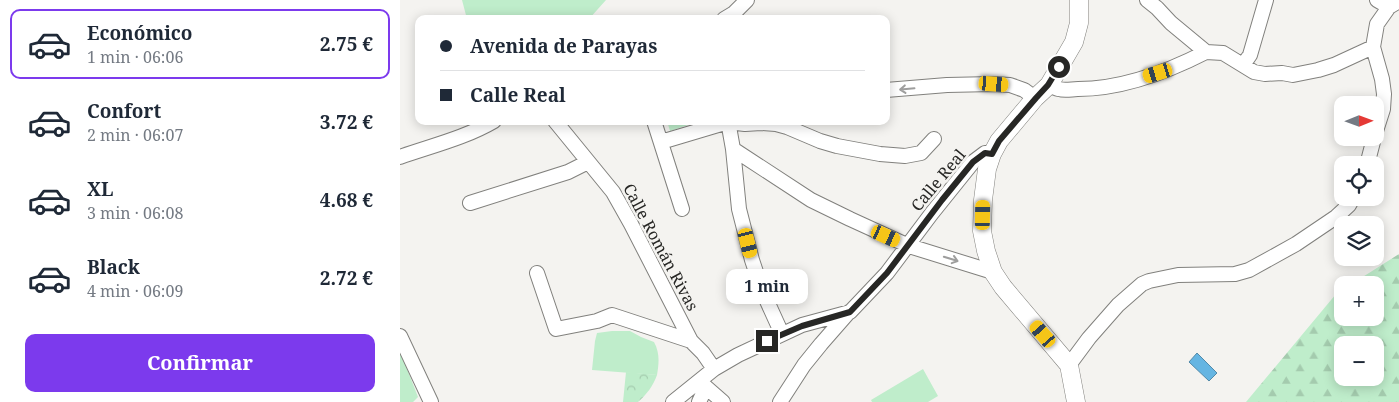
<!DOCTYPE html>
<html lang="es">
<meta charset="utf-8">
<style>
:root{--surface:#fff;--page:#f2f2f3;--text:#1f2937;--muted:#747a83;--line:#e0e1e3;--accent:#7c3aed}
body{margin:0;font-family:"Noto Serif",serif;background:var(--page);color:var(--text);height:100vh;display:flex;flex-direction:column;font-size:19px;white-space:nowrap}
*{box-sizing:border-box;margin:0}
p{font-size:16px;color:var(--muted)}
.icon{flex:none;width:28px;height:28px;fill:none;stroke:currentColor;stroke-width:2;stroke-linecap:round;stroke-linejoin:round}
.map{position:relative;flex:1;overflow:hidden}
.drawer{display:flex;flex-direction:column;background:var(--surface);width:400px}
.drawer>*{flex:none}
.guide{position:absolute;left:15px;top:15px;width:475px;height:110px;border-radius:10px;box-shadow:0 2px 12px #0003;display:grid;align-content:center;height:110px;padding:0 25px;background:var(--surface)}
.needle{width:32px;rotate:89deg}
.buttons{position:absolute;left:934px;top:96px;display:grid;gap:10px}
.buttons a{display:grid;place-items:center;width:50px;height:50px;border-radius:10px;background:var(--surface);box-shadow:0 2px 12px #0003;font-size:25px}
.end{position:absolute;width:22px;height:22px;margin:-11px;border:6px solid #272725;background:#fff;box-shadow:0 0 0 2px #fff}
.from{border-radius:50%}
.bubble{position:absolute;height:35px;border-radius:10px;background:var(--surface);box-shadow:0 2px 12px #0003;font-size:16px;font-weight:700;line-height:35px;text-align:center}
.car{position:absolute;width:15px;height:30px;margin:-15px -8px;border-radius:6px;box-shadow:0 0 4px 1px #0007;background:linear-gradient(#f5c518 24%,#345 0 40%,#f5c518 0 76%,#345 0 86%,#f5c518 0)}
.guide b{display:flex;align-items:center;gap:18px;height:48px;font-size:19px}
.guide b+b{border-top:1px solid var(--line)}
.guide i{width:12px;height:12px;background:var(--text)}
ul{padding:9px 0 0;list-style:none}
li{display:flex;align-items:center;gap:15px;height:70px;margin:0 10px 8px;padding:0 15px;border:2px solid transparent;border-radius:10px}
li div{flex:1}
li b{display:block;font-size:19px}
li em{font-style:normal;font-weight:700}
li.active{border-color:var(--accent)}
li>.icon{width:45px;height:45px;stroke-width:1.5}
.button{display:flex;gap:10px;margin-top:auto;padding:10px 25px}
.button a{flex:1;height:58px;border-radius:10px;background:var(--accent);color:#fff;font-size:20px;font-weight:700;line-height:58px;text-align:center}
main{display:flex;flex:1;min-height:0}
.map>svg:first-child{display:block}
.grass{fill:#bfedcb}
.forest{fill:url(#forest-firs);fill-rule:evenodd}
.park{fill:url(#park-crowns)}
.water{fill:#65b5e2;stroke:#528aa9}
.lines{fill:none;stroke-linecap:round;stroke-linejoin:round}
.minor-casing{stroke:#81807d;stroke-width:16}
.tertiary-casing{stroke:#81807d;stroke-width:19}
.minor{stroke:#fff;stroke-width:14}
.tertiary{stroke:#fff;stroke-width:18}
.oneway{stroke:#9e9e9d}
.route{stroke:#272725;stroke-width:6}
.labels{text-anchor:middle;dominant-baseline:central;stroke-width:5;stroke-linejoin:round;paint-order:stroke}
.street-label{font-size:16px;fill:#272725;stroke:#f4f3f0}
</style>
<main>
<section class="drawer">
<ul>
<li class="active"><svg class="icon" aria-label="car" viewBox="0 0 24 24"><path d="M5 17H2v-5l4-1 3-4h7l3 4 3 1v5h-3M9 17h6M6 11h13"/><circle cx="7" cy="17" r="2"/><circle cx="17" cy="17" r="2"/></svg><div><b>Económico</b><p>1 min · 06:06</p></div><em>2.75 €</em></li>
<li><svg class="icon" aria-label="car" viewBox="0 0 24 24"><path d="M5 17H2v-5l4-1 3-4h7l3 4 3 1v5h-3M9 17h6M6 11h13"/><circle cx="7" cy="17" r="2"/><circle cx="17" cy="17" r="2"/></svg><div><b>Confort</b><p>2 min · 06:07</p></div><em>3.72 €</em></li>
<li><svg class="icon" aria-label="car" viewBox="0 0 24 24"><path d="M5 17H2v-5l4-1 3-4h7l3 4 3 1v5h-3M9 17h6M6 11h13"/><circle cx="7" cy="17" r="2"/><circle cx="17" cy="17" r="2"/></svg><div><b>XL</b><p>3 min · 06:08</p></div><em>4.68 €</em></li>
<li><svg class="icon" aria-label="car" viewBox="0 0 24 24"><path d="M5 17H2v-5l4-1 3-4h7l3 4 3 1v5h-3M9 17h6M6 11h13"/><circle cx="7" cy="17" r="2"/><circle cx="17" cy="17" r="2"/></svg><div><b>Black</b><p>4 min · 06:09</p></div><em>2.72 €</em></li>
</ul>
<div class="button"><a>Confirmar</a></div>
</section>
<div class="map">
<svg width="999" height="402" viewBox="0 0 999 402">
<defs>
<pattern id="forest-firs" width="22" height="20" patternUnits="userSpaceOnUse" patternTransform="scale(1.25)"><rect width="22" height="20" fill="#bfedcb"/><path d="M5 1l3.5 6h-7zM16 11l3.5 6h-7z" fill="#a4cbae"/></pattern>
<pattern id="park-crowns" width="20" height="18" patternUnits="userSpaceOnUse" patternTransform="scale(1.25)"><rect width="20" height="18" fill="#bfedcb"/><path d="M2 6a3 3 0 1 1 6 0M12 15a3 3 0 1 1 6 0" fill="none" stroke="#a4cbae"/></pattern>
</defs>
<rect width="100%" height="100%" fill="#f4f3f0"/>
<!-- grass -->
<path class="grass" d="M62,0H206L189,19H67Z
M267,121H300L270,131Z
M212,331H230L241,337L254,342C260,353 259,363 257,375L192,370L195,341L197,333Z
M0,351L18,397L13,402H0Z
M523,369L538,396L528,402H472L471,400Z"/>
<!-- forest -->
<path class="forest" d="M999,254V402H846L936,294L942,290V318H975V285H950ZM942,345H975V378H942Z"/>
<!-- park -->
<path class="park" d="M226,372L257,375C253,386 247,394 238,402H223Z"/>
<!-- water -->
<path class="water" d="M797,353L817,373L809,381L789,362Z"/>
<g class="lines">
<defs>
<path id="minor" d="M747,0L757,8L771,23L806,52
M977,0L989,7
M324,19L334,13L347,0
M843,65L850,55L866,0
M649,85C652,86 656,89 659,89C665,91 672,89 678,89C723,89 767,72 806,52L823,53L854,72L865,74L882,73L893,75L918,70L934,65L973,47
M486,90L547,85L593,84L610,85L624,90L635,98
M155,121L213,192L231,224L291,341L303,353L314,369
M254,121L282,209
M328,121L333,149L339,209L352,260L362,290L382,334
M975,134L983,109L984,94L982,79L973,47L977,24L989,7L999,1
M261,142L328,122L345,124L361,123L376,124L387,127L420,141L437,146L480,154L505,156L521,153L534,139
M333,149L411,200L450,219L509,246L593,272
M0,157C31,146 65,138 94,121
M967,165L974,138
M70,203L168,172L188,162
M137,273L156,329L197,321L212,315L291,341
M0,336L31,402
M669,365L689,338L718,305L742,284L749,281L778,275L835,274L849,270L896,244L936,217L949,205L953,198
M299,381L323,402
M273,402L314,369L338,355L402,325L450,312L487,273L532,213L573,162L585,153L592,154
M299,402L306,387
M380,402L404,365L421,344L449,312"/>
<path id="tertiary" d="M676,402L669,365L603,287L593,272L586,251L582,231L583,200L587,169L592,154L599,141L635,98L649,85L674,42L679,23V0"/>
</defs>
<!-- minor casing -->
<use href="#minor" class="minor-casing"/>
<!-- tertiary casing -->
<use href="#tertiary" class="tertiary-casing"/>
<!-- minor -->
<use href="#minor" class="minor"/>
<!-- tertiary -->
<use href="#tertiary" class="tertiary"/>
</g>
<!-- one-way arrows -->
<defs><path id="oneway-shaft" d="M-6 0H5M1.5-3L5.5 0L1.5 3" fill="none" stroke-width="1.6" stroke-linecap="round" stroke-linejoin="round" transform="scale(1.25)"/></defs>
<g class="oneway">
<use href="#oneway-shaft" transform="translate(507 89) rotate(175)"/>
<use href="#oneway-shaft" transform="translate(551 259) rotate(17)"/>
</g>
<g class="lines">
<!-- route -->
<path class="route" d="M367,341L402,326L450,312L487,273L542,200L573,162L585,153L592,154L599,141L636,98L648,85L659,67"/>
</g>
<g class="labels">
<!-- street labels -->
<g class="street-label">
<text transform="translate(538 180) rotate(-50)">Calle Real</text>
<text transform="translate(261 247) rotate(62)">Calle Román Rivas</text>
</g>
</g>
</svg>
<div class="buttons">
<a><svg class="needle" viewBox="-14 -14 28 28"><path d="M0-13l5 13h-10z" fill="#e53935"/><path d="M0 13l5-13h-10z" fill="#747a83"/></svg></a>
<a><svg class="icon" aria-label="locate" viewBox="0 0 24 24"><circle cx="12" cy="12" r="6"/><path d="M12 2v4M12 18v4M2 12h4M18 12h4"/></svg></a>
<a><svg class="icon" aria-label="layers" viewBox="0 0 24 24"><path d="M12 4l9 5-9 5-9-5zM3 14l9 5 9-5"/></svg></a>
<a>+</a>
<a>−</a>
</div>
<i class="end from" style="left:659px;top:67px"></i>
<i class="end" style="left:367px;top:341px"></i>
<div class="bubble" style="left:326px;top:269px;width:82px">1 min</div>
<i class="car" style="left:758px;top:73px;rotate:253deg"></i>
<i class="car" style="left:594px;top:84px;rotate:94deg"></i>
<i class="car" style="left:583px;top:215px;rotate:1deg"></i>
<i class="car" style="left:486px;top:236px;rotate:114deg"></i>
<i class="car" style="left:348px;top:243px;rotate:166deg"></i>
<i class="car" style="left:643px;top:334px;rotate:319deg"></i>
<div class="guide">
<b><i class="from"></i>Avenida de Parayas</b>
<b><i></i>Calle Real</b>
</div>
</div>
</main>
